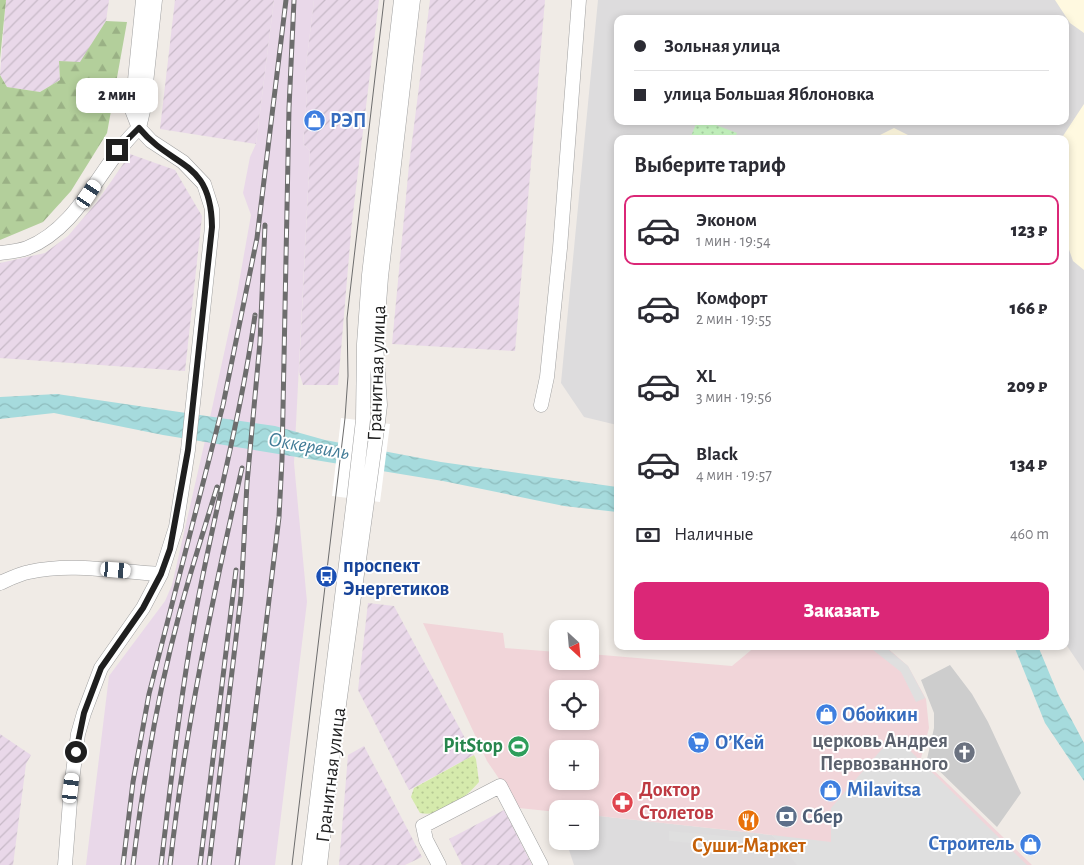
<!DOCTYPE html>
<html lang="ru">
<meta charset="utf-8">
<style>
:root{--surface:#fff;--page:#f7f7f7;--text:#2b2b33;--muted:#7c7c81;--line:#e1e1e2;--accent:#db2777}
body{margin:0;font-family:"Alegreya Sans",sans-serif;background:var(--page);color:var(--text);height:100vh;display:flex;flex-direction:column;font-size:19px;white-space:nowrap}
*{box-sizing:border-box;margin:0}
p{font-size:16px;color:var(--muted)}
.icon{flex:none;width:28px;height:28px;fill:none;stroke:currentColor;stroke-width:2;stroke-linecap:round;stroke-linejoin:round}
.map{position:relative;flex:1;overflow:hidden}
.drawer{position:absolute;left:614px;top:135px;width:455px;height:515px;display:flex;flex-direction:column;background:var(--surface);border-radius:10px;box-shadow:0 2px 8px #0003}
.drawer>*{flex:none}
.top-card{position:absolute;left:614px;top:15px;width:455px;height:110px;border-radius:10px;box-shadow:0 2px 8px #0003;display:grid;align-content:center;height:110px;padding:0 20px;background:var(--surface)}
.needle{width:32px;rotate:154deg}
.tools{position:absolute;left:549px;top:620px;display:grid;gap:10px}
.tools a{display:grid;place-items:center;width:50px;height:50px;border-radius:10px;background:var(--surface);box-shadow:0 2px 8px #0003;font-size:25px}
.end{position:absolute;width:22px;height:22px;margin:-11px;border:6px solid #1f1f1f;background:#fff;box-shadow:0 0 0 2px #fff}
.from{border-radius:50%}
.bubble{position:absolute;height:35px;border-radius:10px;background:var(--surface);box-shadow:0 2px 8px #0003;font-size:16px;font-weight:800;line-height:35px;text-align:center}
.car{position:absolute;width:15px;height:30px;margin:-15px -8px;border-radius:6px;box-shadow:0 0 4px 1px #0007;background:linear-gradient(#fff 24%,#345 0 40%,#fff 0 76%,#345 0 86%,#fff 0)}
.top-card b{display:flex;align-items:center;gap:18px;height:48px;font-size:19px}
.top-card b+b{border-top:1px solid var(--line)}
.top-card i{width:12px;height:12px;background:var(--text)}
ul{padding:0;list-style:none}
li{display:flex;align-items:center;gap:15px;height:70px;margin:0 10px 8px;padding:0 10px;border:2px solid transparent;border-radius:10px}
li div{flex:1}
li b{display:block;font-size:19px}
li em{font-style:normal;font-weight:800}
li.current{border-color:var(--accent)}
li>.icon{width:45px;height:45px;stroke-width:1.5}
h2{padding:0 20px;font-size:22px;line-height:60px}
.pay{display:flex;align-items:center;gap:12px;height:55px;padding:0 20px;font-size:19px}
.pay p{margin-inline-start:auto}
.button{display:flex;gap:10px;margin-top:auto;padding:10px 20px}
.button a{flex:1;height:58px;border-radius:10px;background:var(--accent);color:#fff;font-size:20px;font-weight:800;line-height:58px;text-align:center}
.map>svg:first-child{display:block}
.residential{fill:#dddcdd;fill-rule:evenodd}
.commercial{fill:#f1d5d9;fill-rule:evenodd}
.industrial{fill:url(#industrial-furrows)}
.education{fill:#fff9e0}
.religious{fill:#cdcdcd}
.railway{fill:#e9d8e9}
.grass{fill:url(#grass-dots)}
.forest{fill:url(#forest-firs)}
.park{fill:url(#park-dots)}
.parking{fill:#dfdfdf}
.water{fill:url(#water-waves)}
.pier{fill:#fff}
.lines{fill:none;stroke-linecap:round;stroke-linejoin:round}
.minor-casing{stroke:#a0a0a0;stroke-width:15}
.minor{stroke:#fff;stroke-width:14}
.tram{stroke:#6d6d6d;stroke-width:1}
.rail-casing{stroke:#6d6d6d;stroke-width:5}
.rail{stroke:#fff;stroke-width:3;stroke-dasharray:9;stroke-linecap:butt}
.route{stroke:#1f1f1f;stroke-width:6}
.labels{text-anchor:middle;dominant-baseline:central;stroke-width:4;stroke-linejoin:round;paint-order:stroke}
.shop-label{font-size:20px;font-weight:bold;fill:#366cbe;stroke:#fff;text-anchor:start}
.street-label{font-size:20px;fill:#1f1f1f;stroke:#fff}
.transit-label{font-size:20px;font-weight:bold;fill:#164399;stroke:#fff;text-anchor:start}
.worship-label{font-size:20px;font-weight:bold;fill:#5b616d;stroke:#fff;text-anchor:end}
.leisure-label{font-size:20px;font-weight:bold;fill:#27864d;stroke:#fff;text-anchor:end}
.health-label{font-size:20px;font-weight:bold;fill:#be3a42;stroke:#fff;text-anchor:start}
.service-label{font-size:20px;font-weight:bold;fill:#4e5e75;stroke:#fff;text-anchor:start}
.food-label{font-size:20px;font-weight:bold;fill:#c56008;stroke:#fff}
.water-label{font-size:21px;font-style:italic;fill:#427c97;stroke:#fff}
</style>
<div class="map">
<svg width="1084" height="865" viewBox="0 0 1084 865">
<defs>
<pattern id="industrial-furrows" width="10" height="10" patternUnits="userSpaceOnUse" patternTransform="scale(1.25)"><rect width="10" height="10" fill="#e9d8e9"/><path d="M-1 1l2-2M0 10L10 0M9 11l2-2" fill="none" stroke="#c7b9c7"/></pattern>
<pattern id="grass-dots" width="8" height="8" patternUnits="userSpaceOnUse" patternTransform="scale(1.25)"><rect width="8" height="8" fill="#d5eaac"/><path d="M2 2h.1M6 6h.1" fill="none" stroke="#b6c894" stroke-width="1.8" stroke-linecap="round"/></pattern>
<pattern id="forest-firs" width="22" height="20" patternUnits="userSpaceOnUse" patternTransform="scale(1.25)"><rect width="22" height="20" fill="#b3cf9b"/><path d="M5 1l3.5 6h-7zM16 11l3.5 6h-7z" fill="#9ab185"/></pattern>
<pattern id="park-dots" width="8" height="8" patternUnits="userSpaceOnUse" patternTransform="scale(1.25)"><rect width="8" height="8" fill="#c9f9c3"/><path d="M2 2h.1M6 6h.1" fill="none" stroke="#acd5a7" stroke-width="1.8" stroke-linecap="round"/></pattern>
<pattern id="water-waves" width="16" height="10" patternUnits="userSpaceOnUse" patternTransform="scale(1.25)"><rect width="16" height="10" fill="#a6dbdd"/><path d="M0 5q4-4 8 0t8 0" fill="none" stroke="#8ebcbd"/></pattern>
</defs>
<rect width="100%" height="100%" fill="#f0ebe6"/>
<!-- residential -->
<path class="residential" d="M598,0H1084V671L1065,643V139H618L617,425L584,417L561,383ZM618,19H1065V121H618Z
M590,815L772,835L799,865H574L566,841H590Z"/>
<!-- commercial -->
<path class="commercial" d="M423,623L503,633L505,648L557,652L558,661H590V654L732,666L756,646H885L908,666L926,699L929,728L921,758L1032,865H799L772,835L590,815V809H558L557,812L519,808L487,761ZM558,689H590V721H558ZM558,749H590V781H558Z"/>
<!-- industrial -->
<path class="industrial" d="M6,0H109L106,21L80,63L59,61L60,80L40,92L7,87L0,75Z
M175,0H274L256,144L160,129Z
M314,0H379L352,221L338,385H303L299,372L310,151L303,144L307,95L305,74Z
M430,0H545L515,351L392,344L409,165Z
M130,154L175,170L202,216L185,371L0,358V263L45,253L68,236L97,202Z
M368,603L394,606L474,755L409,790L358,690Z
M0,734L31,755L26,764L13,865H0Z
M364,746L422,857L405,865H339L348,755Z
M504,810L532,865H462L449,839Z"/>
<!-- education -->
<path class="education" d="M1055,0H1084V33L1070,23Z
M1084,104V270L1073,261L1065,238V139H1061Z
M894,128L916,139H872Z"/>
<!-- religious -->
<path class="religious" d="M950,665L972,694L988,722L1021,793L997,827L927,759L934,728V713L921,680Z"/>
<!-- railway -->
<path class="railway" d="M274,0H314L305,74L307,95L303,144L310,151L294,463L307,602L275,865H86L109,676L165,601L172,585L204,445L237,294L251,215L243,193L250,157L256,144Z"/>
<!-- grass -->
<path class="grass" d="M474,755L476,759L479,782C466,797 442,818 420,813L411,797L414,788Z"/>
<!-- forest -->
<path class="forest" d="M0,0H6L0,59Z
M106,21L127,22L107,133L71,191L43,222L0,240V75L7,87L40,92L60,80L59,61L80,62Z"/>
<!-- park -->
<path class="park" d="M697,121H705L737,133L734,139H690Z"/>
<!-- parking -->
<path class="parking" d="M868,646H884L908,666L925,698L916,702L901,672Z
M894,735L1027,865H797L784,849V851L669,841V831L777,841L772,835L831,842V808Z"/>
<!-- water -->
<path class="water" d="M57,394L275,426L325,440L441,462L617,487V512L564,506L443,481L163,435L54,413L0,419V397Z
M1014,646H1038L1058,694L1084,743V781L1045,723Z"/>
<!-- pier -->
<path class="pier" d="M341,418L390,424L380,502L332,496Z"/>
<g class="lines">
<defs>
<path id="minor" d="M139,128L143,111L155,0
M0,253C8,252 19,251 27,248C80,227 100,164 139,128
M541,405L547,377L560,248L579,0
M0,583C9,579 19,574 29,572C72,562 117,572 161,574
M65,865L71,788L78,734L84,713L101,668L143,608L161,574L176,527L188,450L212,227V209L204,184L183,162L151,141L139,128L132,110L143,0
M309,865L354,499L363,420L364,344L369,275L401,0
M320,865L337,719L378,422L380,405L376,344L381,277L413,0
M439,865L426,840L423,826L500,786L541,865"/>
</defs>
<!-- minor casing -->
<use href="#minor" class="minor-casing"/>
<!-- minor -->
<use href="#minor" class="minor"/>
<!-- tram -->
<path class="tram" d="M292,865L345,418L348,376L347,318L384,0"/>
<defs>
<path id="rail" d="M123,865L133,782L149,694L223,405L257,238L286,0
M133,865C143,781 157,697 179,615C190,572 204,530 217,487
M161,865C171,782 180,699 195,616C213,515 241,418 255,315
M170,865C185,731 212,600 242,468
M200,865L236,570
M209,865L241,596L247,483L260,342L265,225
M237,865L279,517L282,459L289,108L294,0"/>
</defs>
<!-- rail casing -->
<use href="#rail" class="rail-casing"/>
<!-- rail -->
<use href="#rail" class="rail"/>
</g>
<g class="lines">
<!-- route -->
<path class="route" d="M76,752L84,713L101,668L143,608L161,574L170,549L188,450L212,227C211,159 173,169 139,128L117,150"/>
</g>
<!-- icons -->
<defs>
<symbol id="shop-disc" viewBox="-11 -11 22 22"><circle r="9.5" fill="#3f7fe0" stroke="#fff"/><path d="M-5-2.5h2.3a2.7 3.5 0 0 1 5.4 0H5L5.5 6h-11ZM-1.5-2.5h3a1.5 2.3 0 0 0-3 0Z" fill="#fff"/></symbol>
<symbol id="bus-disc" viewBox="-11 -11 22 22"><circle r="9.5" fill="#1a4fb4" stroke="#fff"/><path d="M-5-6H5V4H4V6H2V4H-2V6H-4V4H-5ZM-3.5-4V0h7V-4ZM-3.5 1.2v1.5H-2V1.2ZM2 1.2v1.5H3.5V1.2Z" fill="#fff"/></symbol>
<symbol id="supermarket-disc" viewBox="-11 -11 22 22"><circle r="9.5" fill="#3f7fe0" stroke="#fff"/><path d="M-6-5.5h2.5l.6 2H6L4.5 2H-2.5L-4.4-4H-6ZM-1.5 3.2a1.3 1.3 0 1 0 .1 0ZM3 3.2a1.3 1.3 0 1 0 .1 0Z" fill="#fff"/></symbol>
<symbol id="stadium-disc" viewBox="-11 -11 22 22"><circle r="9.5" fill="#2e9e5b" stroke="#fff"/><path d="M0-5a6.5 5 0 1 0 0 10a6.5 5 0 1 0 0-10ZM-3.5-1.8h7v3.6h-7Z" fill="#fff"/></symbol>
<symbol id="church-disc" viewBox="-11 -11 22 22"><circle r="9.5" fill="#6b7280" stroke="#fff"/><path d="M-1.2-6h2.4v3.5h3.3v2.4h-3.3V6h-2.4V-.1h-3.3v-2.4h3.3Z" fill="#fff"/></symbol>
<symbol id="pharmacy-disc" viewBox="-11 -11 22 22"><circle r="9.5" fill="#e0444e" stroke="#fff"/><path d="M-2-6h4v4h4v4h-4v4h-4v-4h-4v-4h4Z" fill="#fff"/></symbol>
<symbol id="bank-disc" viewBox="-11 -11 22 22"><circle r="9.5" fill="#5c6f8a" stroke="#fff"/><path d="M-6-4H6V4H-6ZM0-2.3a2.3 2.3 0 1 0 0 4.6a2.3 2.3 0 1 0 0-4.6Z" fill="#fff"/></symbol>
<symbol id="restaurant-disc" viewBox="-11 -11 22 22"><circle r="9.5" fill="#e8710a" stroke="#fff"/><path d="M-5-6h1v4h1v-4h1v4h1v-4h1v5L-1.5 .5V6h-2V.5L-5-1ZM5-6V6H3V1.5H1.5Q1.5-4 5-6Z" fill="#fff"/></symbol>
</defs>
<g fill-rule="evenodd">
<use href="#shop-disc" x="302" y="108" width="25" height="25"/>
<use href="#bus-disc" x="314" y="564" width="25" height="25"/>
<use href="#shop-disc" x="814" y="702" width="25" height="25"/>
<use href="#supermarket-disc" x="686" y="730" width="25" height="25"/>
<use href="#stadium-disc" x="506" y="734" width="25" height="25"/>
<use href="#church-disc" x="952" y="740" width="25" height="25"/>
<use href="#shop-disc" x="818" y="778" width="25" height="25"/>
<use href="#pharmacy-disc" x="610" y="790" width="25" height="25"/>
<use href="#bank-disc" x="774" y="804" width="25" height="25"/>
<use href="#restaurant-disc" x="736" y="808" width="25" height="25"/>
<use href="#shop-disc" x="1018" y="832" width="25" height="25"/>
</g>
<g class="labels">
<!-- shop labels -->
<g class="shop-label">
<text x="330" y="121">РЭП</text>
<text x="842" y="715">Обойкин</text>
<text x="715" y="743">О’Кей</text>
<text x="847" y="790">Milavitsa</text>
<text x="1014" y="844" text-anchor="end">Строитель</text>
</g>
<!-- street labels -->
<g class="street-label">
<text transform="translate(377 373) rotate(-88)">Гранитная улица</text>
<text transform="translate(331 775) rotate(-83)">Гранитная улица</text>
</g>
<!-- transit labels -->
<g class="transit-label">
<text x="343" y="566">проспект<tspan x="343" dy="23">Энергетиков</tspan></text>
</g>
<!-- worship labels -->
<g class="worship-label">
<text x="948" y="741">церковь Андрея<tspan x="948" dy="23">Первозванного</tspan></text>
</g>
<!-- leisure labels -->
<g class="leisure-label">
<text x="503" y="746">PitStop</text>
</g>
<!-- health labels -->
<g class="health-label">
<text x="639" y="790">Доктор<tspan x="639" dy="23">Столетов</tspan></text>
</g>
<!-- service labels -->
<g class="service-label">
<text x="802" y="817">Сбер</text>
</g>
<!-- food labels -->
<g class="food-label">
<text x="749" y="846">Суши-Маркет</text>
</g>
<!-- water labels -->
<g class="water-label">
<text transform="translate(309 446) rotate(10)">Оккервиль</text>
</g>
</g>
</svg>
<div class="tools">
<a><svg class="needle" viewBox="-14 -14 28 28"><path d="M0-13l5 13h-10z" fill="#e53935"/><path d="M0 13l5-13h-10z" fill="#7c7c81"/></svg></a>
<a><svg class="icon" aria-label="locate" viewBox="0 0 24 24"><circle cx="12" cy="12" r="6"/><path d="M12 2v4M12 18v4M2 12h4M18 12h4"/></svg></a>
<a>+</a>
<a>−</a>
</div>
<i class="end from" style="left:76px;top:752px"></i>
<i class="end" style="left:117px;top:150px"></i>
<div class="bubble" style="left:76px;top:78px;width:82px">2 мин</div>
<i class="car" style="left:89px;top:194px;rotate:34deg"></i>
<i class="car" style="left:116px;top:570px;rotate:95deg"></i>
<i class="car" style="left:71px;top:788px;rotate:7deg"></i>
<div class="top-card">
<b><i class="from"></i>Зольная улица</b>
<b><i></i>улица Большая Яблоновка</b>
</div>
<section class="drawer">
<h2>Выберите тариф</h2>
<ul>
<li class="current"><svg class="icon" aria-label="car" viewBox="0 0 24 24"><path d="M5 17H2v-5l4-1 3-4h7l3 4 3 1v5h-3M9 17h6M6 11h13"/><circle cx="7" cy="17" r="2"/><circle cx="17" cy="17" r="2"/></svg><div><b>Эконом</b><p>1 мин · 19:54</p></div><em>123 ₽</em></li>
<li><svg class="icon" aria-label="car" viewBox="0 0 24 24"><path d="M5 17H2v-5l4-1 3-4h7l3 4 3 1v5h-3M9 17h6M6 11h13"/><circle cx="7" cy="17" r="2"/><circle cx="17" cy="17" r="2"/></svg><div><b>Комфорт</b><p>2 мин · 19:55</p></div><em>166 ₽</em></li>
<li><svg class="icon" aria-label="car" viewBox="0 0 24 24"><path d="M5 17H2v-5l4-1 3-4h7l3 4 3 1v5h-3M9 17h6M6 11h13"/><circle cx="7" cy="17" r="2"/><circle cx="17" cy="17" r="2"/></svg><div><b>XL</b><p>3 мин · 19:56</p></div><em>209 ₽</em></li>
<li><svg class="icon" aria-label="car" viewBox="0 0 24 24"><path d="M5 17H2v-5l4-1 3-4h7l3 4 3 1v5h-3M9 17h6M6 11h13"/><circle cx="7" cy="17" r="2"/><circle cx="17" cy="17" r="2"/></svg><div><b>Black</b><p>4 мин · 19:57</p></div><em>134 ₽</em></li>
</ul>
<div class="pay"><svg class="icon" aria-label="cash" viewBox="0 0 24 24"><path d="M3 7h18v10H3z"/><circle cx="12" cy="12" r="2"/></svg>Наличные<p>460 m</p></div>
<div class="button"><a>Заказать</a></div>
</section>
</div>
